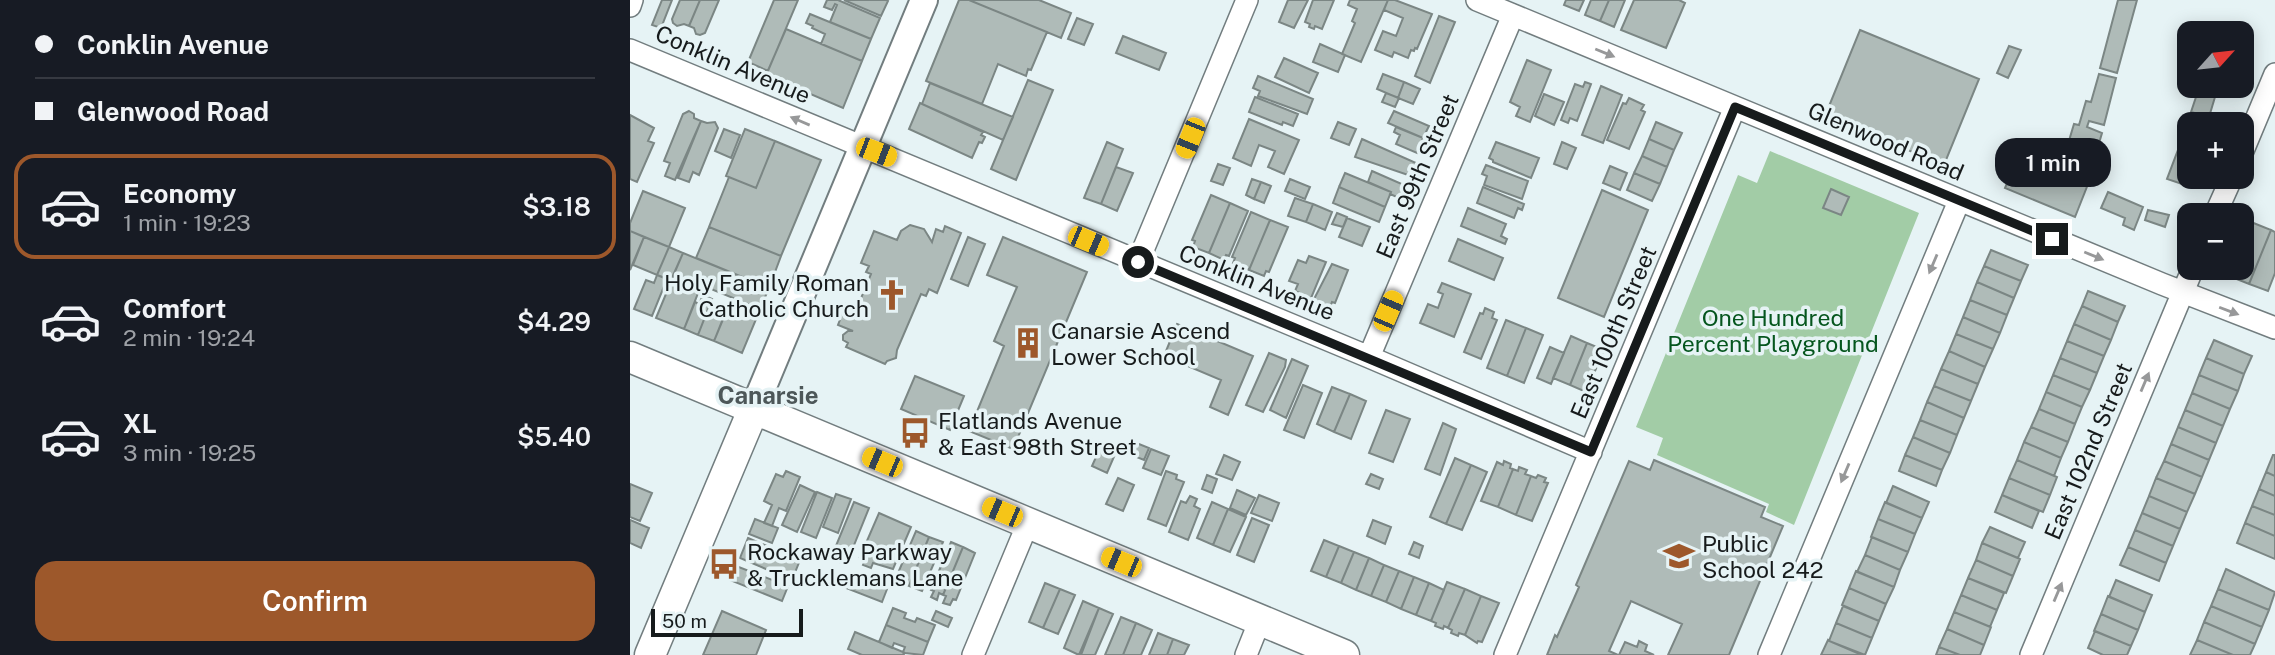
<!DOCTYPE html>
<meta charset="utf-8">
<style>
:root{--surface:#171b24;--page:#20242c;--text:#f1f3f6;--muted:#9ea1a6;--line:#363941;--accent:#9d582b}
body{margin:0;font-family:"Public Sans",sans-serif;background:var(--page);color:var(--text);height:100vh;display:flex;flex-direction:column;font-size:26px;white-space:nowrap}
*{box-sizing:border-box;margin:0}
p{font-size:23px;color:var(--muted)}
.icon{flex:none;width:38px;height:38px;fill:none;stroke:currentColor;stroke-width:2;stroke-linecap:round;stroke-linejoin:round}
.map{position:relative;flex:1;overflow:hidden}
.panel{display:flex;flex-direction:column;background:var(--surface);width:630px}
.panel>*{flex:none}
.guide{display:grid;align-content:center;height:154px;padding:0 35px;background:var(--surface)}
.needle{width:46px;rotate:63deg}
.controls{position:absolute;left:1547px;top:21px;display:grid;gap:14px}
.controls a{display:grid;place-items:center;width:77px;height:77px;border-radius:14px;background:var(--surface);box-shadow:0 4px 18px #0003;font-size:35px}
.scale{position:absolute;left:21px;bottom:18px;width:152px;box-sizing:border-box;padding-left:7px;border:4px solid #171b1c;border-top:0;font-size:19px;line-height:24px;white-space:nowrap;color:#171b1c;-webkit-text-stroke:5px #e6f3f5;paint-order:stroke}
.end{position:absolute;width:32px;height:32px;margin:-16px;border:9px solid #171b1c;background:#fff;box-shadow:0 0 0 4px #fff}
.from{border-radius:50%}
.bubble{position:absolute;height:49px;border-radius:21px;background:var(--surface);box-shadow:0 4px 18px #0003;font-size:23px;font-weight:600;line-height:49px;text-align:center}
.car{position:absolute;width:21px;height:42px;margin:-21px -10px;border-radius:9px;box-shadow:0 0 5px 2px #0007;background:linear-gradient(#f5c518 24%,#345 0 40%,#f5c518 0 76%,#345 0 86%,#f5c518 0)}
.guide b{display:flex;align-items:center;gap:24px;height:66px;font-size:26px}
.guide b+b{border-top:2px solid var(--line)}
.guide i{width:18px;height:18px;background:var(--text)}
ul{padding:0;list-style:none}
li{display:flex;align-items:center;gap:21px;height:105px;margin:0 14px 10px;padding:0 21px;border:4px solid transparent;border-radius:21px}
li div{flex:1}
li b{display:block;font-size:26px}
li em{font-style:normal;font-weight:600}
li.current{border-color:var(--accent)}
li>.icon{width:63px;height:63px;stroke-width:1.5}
.action{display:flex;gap:14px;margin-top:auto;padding:14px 35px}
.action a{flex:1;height:80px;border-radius:21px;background:var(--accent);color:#fff;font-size:28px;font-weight:600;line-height:80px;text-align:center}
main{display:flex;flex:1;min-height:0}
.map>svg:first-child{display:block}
.green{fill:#a2cca6}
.building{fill:#afbbb8;stroke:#7b8684;stroke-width:2}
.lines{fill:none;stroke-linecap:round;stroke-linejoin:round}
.minor-casing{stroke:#727d7f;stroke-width:24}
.tertiary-casing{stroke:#727d7f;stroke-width:30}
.secondary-casing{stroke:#727d7f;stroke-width:33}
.minor{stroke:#fff;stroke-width:21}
.tertiary{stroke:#fff;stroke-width:26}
.secondary{stroke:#fff;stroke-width:30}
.oneway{fill:#979899}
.route{stroke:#171b1c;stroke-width:9}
.labels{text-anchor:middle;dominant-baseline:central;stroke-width:7;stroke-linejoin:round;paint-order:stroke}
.street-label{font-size:23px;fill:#171b1c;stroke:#e6f3f5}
.poi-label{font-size:23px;fill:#171b1c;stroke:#e6f3f5;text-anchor:start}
.park-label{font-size:23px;fill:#05561e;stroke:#e6f3f5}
.neighbourhood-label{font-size:24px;font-weight:bold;fill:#4d5759;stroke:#e6f3f5}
</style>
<main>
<section class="panel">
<div class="guide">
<b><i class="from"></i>Conklin Avenue</b>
<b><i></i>Glenwood Road</b>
</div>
<ul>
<li class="current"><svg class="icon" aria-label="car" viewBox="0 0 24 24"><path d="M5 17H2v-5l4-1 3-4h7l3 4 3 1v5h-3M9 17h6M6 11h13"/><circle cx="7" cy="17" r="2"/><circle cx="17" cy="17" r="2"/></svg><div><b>Economy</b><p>1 min · 19:23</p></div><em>$3.18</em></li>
<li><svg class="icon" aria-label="car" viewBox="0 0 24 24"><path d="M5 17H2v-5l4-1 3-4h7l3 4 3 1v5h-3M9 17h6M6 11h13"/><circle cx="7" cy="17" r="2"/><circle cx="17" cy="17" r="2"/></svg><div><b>Comfort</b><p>2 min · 19:24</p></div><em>$4.29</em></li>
<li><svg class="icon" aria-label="car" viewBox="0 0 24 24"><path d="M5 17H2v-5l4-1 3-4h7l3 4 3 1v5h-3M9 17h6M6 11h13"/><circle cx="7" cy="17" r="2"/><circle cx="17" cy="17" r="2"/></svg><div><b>XL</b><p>3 min · 19:25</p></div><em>$5.40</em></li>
</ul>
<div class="action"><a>Confirm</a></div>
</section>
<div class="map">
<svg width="1645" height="655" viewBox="0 0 1645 655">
<rect width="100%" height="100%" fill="#e6f3f5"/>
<!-- green -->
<path class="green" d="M1140,151L1289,213L1164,525L1136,512L1139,504L1027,455L1033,438L1006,427L1108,175L1127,183Z"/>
<!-- building -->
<path class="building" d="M32,0H42L31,28L22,25Z
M50,0H70L59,26L54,24L47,26L43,23L42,19Z
M70,0H89L75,33L70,35L66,34L64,28L59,26Z
M144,0H168L138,71L118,62Z
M197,0H208L250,18L241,39L200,22L207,5L205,4L202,10L194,7Z
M214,0H256L258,1L251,16Z
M329,0H339L417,32L401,70L398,69L396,76L368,64L352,104L296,81Z
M339,0H409L441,13L431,38Z
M658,0H678L664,28L649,22Z
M683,0H704L692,29L685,26L684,29L679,27L680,24L675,22Z
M720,0H758L731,62L712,54L725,23L722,21L727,9L718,5Z
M758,0H765L802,14L787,49L785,48L784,51L781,50L778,58L764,52L762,57L745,50L753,31L766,36L773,18L754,10Z
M936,0H954L949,11L934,5Z
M961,0H979L970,21L955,15Z
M979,0H995L984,27L970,21Z
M1004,0H1049L1055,3L1036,48L991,30Z
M1488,0H1507L1487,73L1470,68Z
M180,14L241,39L232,61L191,44L195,34L182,28L183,26L176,23Z
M809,16L825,22L800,83L785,76Z
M447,18L463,24L454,45L438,39Z
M156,29L232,61L213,108L136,75Z
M1230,30L1349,79L1314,165L1195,116Z
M493,36L536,53L529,70L486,53Z
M690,44L715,55L708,72L683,62Z
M1379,46L1391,50L1378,78L1367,73Z
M654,58L688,73L679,93L645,77Z
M897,60L921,70L900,122L886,116L890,107L880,102Z
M753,74L774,82L768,98L747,89Z
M1469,74L1486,78L1474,125L1459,121L1457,127L1472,133L1467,150H1460L1438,144L1444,124L1449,125L1456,101L1461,102Z
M628,76L683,99L677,114L628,96L630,91L623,88Z
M398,80L423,90L386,180L361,169Z
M774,82L790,89L783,104L768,98Z
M955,82L961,84L947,121L940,118L938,123L931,120L945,84L953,87Z
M300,83L383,117L373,140L292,104Z
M971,86L992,95L973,143L952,135Z
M1568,91L1585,97L1579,117L1561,112Z
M756,93L769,98L765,107L752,102Z
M914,94L934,102L924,125L905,116Z
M625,97L668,114L663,126L653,122L652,125L619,112Z
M999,98L1014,105L1011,110L1015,112L999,149L977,140L993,103L996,104Z
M290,103L353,132L351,135L355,137L352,143L349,142L342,158L279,129Z
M59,111L64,114V118L71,121L45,180L35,176L40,163L34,161L53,114Z
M764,111L799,126L793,138L758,123Z
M0,115L24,128L18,141L24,143L7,182L0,179Z
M619,119L669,140L654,174L638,167L645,151L629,145L621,166L603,158Z
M71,121L77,123L85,122L88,128L69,175L63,172L59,182L48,178Z
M1559,121L1568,124H1559V172L1555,185L1537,179Z
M708,122L726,129L719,145L701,138Z
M1026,122L1052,133L1044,150L1019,139Z
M766,127L793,138L787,153L766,144L770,135L764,132Z
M94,129L110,135L101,158L85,151Z
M115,129L145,141L126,188L96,176Z
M732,139L786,163L781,176L725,157Z
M1019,139L1044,150L1037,167L1012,156Z
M145,141L191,160L151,256L79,227L99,177L126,188Z
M477,142L493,149L471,204L454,198Z
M866,142L909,158L901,178L863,162V160L859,158Z
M932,142L946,148L937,169L924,164Z
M1386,148L1460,179L1445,217L1375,188L1385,164L1380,162Z
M1012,156L1037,167L1030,184L1004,173Z
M588,164L600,168L593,185L581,181Z
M856,165L898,181L892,199L854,185L857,176L852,174Z
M980,166L997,173L990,190L973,183Z
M486,167L503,173L487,211L471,204Z
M742,171L774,185L769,198L760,194L761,192L738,182Z
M715,173L761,192L755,207L709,187Z
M1004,173L1030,184L1022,201L997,190Z
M622,179L631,182L624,199L616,195Z
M660,179L680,187L675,199L655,191Z
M631,182L641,186L634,203L624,199Z
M709,187L755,207L749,222L703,203Z
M853,187L894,204L892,210L888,208L884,218L847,203Z
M1201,189L1219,197L1211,215L1193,208Z
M972,190L1018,210L974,317L928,298Z
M13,191L55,208L39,247L0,231V223Z
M1478,192L1513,207L1504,230L1493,225L1495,218L1471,208Z
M581,195L600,203L579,253L563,247L565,241L562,240Z
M665,198L683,204L676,222L658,216Z
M600,203L618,211L599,256L596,255L594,260L579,253Z
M683,204L702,212L695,230L676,222Z
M838,208L876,224L871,236L877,239L875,244L831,226Z
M1518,210L1539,215L1535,227L1515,220Z
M621,212L640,220L619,270L603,263L605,258L602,257Z
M707,213L717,217L713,227L702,224Z
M717,218L740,227L732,246L709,237Z
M640,220L658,227L639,272L636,271L634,276L619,270Z
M1621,222L1641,230L1619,284L1599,276L1603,268H1612V246Z
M280,225L294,229L302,242L306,229L313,232L315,226L331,233L307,293L299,289L296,296L291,294L267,350L266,358L257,361L255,364L216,347L218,343L213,340V335L218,331H223L208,325L216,304L227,308L241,274L236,272L239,266L231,263L244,231L267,240L271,231Z
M79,227L151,256L139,288L66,258Z
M1641,230L1645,232V273L1638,291L1619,284Z
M0,231L14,237L0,270Z
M14,237L39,247L27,275L3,265Z
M338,237L355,244L338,286L321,279Z
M373,237L457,272L383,449L339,431L374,346L364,341L387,287L357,275Z
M828,239L873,258L864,280L819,261Z
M39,247L53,253L41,280L27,275Z
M1361,250L1398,265L1391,281L1354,266Z
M53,253L139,288L130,309L44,274Z
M679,256L696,262L679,303L668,298L670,293L665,291L668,284L659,281L668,260L676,263Z
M702,264L718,270L705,303L702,302L699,310L682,303Z
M1354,266L1391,281L1384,298L1347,282Z
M27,275L37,279L22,316L4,309L16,280L24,283Z
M43,277L70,288L54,329L26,318Z
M1347,282L1384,298L1377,315L1340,300Z
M812,283L841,294L824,337L790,323L798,304L808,308L813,294L808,292Z
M1458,291L1495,306L1488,322L1452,306Z
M73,295L82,299L68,335L54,329L65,302L69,304Z
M101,300L129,312L112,353L84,341Z
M1340,300L1377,315L1370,333L1333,317Z
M80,304L96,311L84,341L68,335Z
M1452,306L1488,322L1481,340L1444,324Z
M855,308L864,312L862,318L867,320L851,359L834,352L850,313L853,314Z
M1333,317L1370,333L1363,349L1326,334Z
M876,320L896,328L877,376L857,368Z
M547,324L623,356L598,415L580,407L591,380L534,356Z
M1444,324L1481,340L1474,356L1437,341Z
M896,328L913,335L894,383L877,376Z
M1326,334L1363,349L1355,367L1319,351Z
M941,336L957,343L940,385L923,378Z
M1584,340L1622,356L1614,374L1576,358Z
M1437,341L1474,356L1467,373L1430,358Z
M957,343L974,350L956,392L940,385Z
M920,347L934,353L921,384L907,378Z
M1319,351L1355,367L1348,384L1311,369Z
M639,353L656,360L655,367L633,412L616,405Z
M1430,358L1467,373L1460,390L1423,375Z
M1576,358L1614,374L1608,391L1569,375Z
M662,359L678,366L656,418L640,410Z
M1311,369L1348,384L1341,401L1304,386Z
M1423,375L1460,390L1452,407L1416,392Z
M1569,375L1608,391L1600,409L1562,393Z
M285,376L334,396L320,430L271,409Z
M673,385L692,393L674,438L654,430Z
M1304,386L1341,401L1334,418L1297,402Z
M702,387L720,394L704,432L687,424Z
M1416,392L1452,407L1445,424L1409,409Z
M1562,393L1600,409L1593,426L1555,410Z
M720,394L736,401L721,439L704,432Z
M1297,402L1334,418L1327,435L1290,420Z
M1409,409L1445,424L1438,442L1401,427Z
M756,410L780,419L763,462L739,453Z
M1555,410L1593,426L1586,443L1548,427Z
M1290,420L1327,435L1320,453L1283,437Z
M813,423L826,429L810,475L795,469Z
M1401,427L1438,442L1431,458L1394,442Z
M1548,427L1586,443L1579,460L1541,444Z
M1283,437L1320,453L1312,470L1275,455Z
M499,440L519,448L514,460L494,452Z
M1394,442L1431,458L1424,476L1387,460Z
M1541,444L1579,460L1572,477L1534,461Z
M471,446L486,452L477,473L462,466Z
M521,449L539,456L531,475L513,468Z
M594,455L610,462L602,480L586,474Z
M1275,455L1312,470L1306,486L1269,471Z
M1643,455H1645V476L1636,472Z
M825,458L841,465L816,524L800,517Z
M1024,460L1135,507L1131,517L1153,526L1099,655H1038L1052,624L1001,601L979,651L988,655H917L925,635L927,637L949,587L946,585L999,461L1020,470Z
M1387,460L1427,477L1420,495L1379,478Z
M874,461L881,464L880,468L883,469L868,507L851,501L867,462L873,465Z
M1534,461L1572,477L1565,494L1526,478Z
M841,465L857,472L832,530L816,524Z
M889,467L897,470L895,474L901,476L886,515L868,507L883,469L888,471Z
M156,471L170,477L156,511L149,508L142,526L134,523L142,505L134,501L146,474L153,477Z
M536,471L547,475L546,479L554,482L536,526L518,519Z
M1636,472L1645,476V496L1629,489Z
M741,474L753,479L749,489L736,484Z
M577,475L587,479L582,493L572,489Z
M908,475L916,478L914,482L918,483L902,521L886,515L901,476L906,478Z
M488,478L504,485L493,511L476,504Z
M1379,478L1420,495L1413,512L1372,495Z
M1526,478L1565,494L1557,512L1519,496Z
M0,484L22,493L10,521L0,517Z
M170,485L185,492L167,532L152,525Z
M1263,486L1299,502L1292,518L1256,503Z
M1629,489L1645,496V515L1622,506Z
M607,490L625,498L616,515L600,508Z
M187,492L202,498L186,538L171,532Z
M206,494L221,499L208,533L193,527Z
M629,495L649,503L642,521L621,513Z
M1372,495L1409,511L1402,528L1365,512Z
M560,496L567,499L564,506L570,509L558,540L539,532L551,501L556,503Z
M1519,496L1557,512L1550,529L1512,513Z
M224,502L239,508L216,565L201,558Z
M582,502L598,509L583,545L567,538Z
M1255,502L1292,518L1285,534L1248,519Z
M1622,506L1645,515V536L1615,523Z
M598,509L616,517L600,552L583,545Z
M249,513L281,527L263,569L243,563L241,568L233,565L235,559L230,557Z
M1512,513L1550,529L1543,546L1505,530Z
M622,518L639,525L624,562L607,555Z
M125,519L148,528L142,543L119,534Z
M1248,519L1285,534L1278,552L1241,537Z
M0,520L19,528L11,548L0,543Z
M743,520L761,527L755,544L737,536Z
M1615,523L1645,536V559L1607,543Z
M1360,527L1395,542L1388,558L1352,543Z
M1505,530L1543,546L1536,563L1498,547Z
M286,531L299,537L279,586L265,580Z
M299,537L313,542L292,591L279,586Z
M1242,537L1278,552L1270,570L1235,555Z
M118,538L170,560L162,580L110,558Z
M694,540L709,546L696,577L681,571Z
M321,542L333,547L313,595L309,593L307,600L301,597L304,591L301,590Z
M784,542L793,546L789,558L779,554Z
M1352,543L1390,559L1383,576L1346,560Z
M709,546L724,552L711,583L696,577Z
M333,547L345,553L326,600L323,599L320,605L313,603L316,596L313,595Z
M1498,547L1536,563L1529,581L1490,565Z
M724,552L739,558L726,590L711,583Z
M1235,555L1270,570L1264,587L1227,572Z
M739,558L754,565L741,596L726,590Z
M1346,560L1383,576L1376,593L1338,578Z
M754,565L769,571L756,602L741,596Z
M106,566L158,586L152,601L100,580Z
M1596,569L1645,592L1639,610L1588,589Z
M769,571L784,577L771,609L756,602Z
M1226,571L1264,587L1256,604L1219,588Z
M230,575L259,584L252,602L216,588L220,577L228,580Z
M784,577L799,583L786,615L771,609Z
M1338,578L1374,593L1367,610L1331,595Z
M1486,580L1522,595L1515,612L1479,597Z
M817,582L835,589L818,628L814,626L813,629L805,626L806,623L801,621Z
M415,583L430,589L413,628L399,622Z
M799,583L814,590L801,621L786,615Z
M1219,588L1256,604L1249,621L1212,605Z
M430,589L445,595L428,634L413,628Z
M835,589L851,596L835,635L829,633L828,636L821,633L822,630L818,628Z
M1588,589L1639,610L1632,627L1581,606Z
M1331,595L1367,610L1360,627L1324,612Z
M851,596L869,603L852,642L848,641L847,643L835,635Z
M1478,596L1515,612L1508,630L1471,614Z
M453,601L469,608L449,655L434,648Z
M1213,606L1249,621L1242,638L1206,623Z
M1581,606L1632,627L1625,644L1574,622Z
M263,608L276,613L274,618L285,622L287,618L305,625L298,642L256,625Z
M469,608L483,614L465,655H451Z
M92,611L136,630L126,655H73Z
M306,611L322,618L318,627L302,620Z
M1324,612L1361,627L1354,645L1317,629Z
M1471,614L1508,630L1501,646L1464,631Z
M491,617L506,623L493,655H475Z
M1574,622L1625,644L1620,655H1603L1567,640Z
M506,623L522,630L511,655H493Z
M1206,623L1242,638L1235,655L1199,641Z
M256,625L298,642L293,655L275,653L273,652L275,647L264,643L262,648L249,642Z
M1317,629L1354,645L1350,655H1330L1309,647Z
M1465,631L1501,646L1497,655H1473L1458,648Z
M225,632L273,652L274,655H232L218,649Z
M528,633L543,639L537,655H519Z
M543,639L559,645L554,655H537Z
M1198,640L1199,641L1232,655H1191Z
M1567,640L1603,655H1560Z
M1009,641L1017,645L1015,651L1024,655H989L995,642L1007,647Z
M1309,647L1330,655H1306Z"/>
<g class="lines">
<defs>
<path id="minor" d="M847,0L1532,284L1645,328
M0,6L2,0
M0,50L739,357L961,452
M1612,153L1645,74
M1585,215L1602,177
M508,262L617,0
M739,357L883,15
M343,655L398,523
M616,655L630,620
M875,655L1105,107
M1139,655L1329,201
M1401,655L1563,268"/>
<path id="tertiary" d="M124,408L294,0"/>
<path id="secondary" d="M0,357L714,655
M20,655L124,408"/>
</defs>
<!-- minor casing -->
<use href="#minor" class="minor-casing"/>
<!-- tertiary casing -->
<use href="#tertiary" class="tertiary-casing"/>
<!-- secondary casing -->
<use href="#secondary" class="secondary-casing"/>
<!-- minor -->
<use href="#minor" class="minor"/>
<!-- tertiary -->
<use href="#tertiary" class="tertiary"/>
<!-- secondary -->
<use href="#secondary" class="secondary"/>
</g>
<!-- one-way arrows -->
<defs><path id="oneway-solid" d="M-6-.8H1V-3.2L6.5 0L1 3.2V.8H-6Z" transform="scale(1.75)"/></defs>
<g class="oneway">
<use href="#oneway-solid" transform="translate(975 53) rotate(22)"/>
<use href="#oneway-solid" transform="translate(170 121) rotate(-157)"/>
<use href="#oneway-solid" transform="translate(1464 256) rotate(22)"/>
<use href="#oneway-solid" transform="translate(1303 264) rotate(113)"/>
<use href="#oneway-solid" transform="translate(1599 311) rotate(21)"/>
<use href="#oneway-solid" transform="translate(1515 382) rotate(-67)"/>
<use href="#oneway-solid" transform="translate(1215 473) rotate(113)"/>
<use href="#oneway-solid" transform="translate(1428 592) rotate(-67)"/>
</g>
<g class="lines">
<!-- route -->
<path class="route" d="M508,262L961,452L1105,107L1422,239"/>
</g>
<!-- icons -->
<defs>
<symbol id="church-bare" viewBox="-9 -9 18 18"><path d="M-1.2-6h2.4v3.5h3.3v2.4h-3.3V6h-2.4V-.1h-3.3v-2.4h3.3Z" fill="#9d582b" stroke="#e6f3f5" stroke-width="2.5" paint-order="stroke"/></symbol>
<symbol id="building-bare" viewBox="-9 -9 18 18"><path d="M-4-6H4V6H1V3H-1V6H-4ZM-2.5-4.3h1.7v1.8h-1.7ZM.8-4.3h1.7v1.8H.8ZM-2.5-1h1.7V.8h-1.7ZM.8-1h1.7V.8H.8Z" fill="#9d582b" stroke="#e6f3f5" stroke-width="2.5" paint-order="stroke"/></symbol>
<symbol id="bus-bare" viewBox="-9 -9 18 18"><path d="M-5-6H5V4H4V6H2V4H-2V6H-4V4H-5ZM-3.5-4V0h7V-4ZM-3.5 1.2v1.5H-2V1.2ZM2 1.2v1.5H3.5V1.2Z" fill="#9d582b" stroke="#e6f3f5" stroke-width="2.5" paint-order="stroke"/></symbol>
<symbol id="school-bare" viewBox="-9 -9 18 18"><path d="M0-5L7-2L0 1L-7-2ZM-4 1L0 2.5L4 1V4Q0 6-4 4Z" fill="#9d582b" stroke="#e6f3f5" stroke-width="2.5" paint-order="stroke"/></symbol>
</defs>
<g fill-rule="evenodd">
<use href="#church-bare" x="240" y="273" width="44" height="44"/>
<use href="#building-bare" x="376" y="321" width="44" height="44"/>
<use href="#bus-bare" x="263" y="411" width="44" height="44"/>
<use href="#school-bare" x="1027" y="534" width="44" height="44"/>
<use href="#bus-bare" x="72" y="542" width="44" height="44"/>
</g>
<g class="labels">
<!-- street labels -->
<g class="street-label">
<text transform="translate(103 64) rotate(23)">Conklin Avenue</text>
<text transform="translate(1256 141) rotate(23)">Glenwood Road</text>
<text transform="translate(787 176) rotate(-67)">East 99th Street</text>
<text transform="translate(627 282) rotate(22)">Conklin Avenue</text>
<text transform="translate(983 332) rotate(-67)">East 100th Street</text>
<text transform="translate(1458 451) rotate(-67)">East 102nd Street</text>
</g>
<!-- poi labels -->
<g class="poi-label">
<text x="239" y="282" text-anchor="end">Holy Family Roman<tspan x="239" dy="26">Catholic Church</tspan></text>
<text x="421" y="330">Canarsie Ascend<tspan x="421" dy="26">Lower School</tspan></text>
<text x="308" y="420">Flatlands Avenue<tspan x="308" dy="26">&amp; East 98th Street</tspan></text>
<text x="1072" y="543">Public<tspan x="1072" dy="26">School 242</tspan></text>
<text x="117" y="551">Rockaway Parkway<tspan x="117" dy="26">&amp; Trucklemans Lane</tspan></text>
</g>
<!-- park labels -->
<g class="park-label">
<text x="1143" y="317">One Hundred<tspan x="1143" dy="26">Percent Playground</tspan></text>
</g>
<!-- neighbourhood labels -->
<g class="neighbourhood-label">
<text x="138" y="395">Canarsie</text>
</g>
</g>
</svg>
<div class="controls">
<a><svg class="needle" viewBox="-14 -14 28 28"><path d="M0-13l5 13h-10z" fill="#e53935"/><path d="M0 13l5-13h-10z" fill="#9ea1a6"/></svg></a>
<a>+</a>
<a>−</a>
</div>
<div class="scale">50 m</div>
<i class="end from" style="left:508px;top:262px"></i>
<i class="end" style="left:1422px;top:239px"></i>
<div class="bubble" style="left:1365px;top:138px;width:116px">1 min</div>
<i class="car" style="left:560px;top:138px;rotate:202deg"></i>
<i class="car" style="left:246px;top:152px;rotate:111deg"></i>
<i class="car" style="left:458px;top:241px;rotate:113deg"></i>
<i class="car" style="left:758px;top:311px;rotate:23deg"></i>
<i class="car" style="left:252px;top:462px;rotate:293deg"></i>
<i class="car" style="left:372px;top:512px;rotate:293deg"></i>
<i class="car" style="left:491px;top:562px;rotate:293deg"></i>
</div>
</main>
